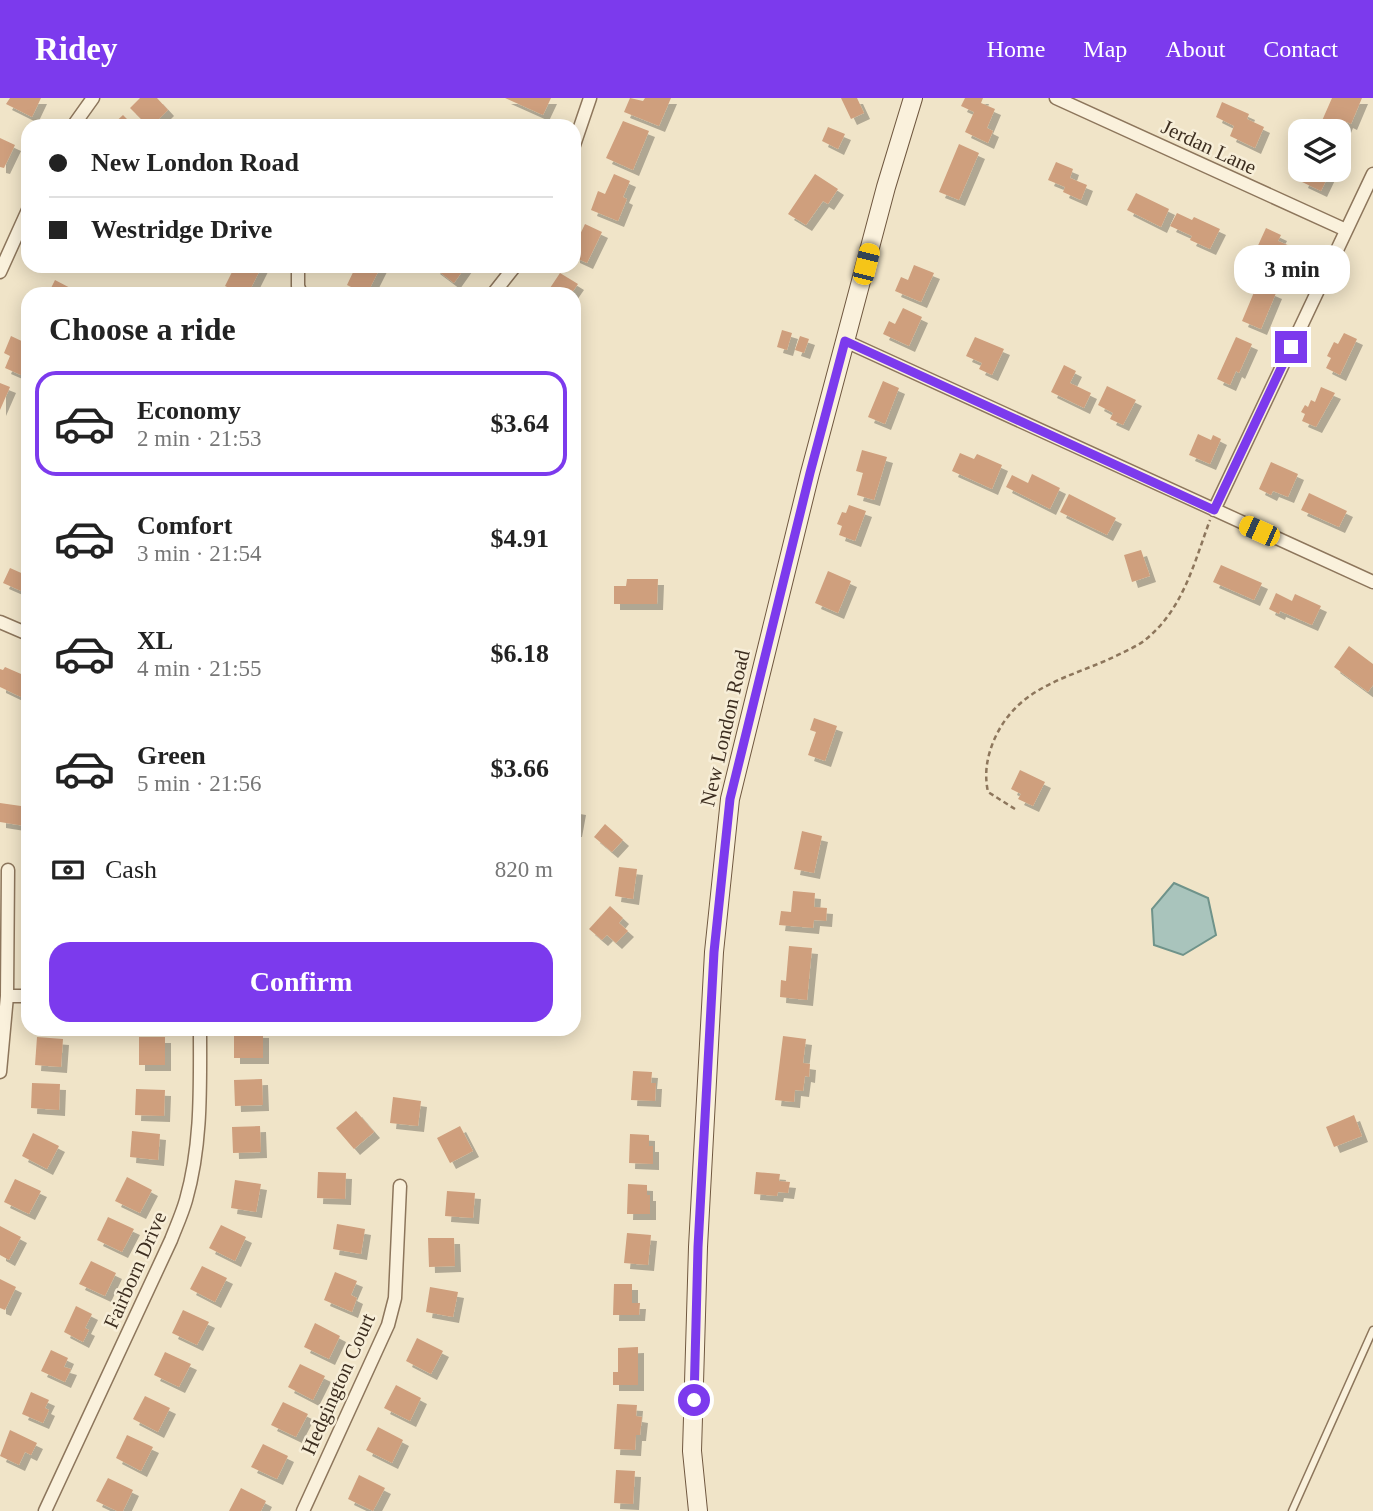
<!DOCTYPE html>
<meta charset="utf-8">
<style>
:root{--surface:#fff;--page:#f2f2f2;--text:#222;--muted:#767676;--line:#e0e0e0;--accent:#7c3aed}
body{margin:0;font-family:Georgia,serif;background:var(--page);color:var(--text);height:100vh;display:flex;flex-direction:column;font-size:26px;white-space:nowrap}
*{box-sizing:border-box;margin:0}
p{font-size:23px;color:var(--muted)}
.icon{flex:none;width:38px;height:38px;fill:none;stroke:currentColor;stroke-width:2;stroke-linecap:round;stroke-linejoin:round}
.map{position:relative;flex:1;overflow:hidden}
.panel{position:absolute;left:21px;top:189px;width:560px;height:749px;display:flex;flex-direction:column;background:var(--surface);border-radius:21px;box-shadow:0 4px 18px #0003}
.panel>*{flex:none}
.hud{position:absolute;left:21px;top:21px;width:560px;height:154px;border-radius:21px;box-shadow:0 4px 18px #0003;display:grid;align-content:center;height:154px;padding:0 28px;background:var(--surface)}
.buttons{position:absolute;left:1288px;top:21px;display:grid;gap:14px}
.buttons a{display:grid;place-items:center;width:63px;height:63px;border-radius:14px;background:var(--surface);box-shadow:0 4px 18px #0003;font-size:35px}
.end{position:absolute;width:32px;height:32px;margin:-16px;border:9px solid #7c3aed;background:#fff;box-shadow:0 0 0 4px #fff}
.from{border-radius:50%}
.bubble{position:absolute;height:49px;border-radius:21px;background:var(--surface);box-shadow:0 4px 18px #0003;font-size:23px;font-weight:700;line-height:49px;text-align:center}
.car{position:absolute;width:21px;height:42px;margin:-21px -10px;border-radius:9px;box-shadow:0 0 5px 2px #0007;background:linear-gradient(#f5c518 24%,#345 0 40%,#f5c518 0 76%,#345 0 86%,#f5c518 0)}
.hud b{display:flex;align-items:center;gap:24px;height:66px;font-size:26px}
.hud b+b{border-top:2px solid var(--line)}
.hud i{width:18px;height:18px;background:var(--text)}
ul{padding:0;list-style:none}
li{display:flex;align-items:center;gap:21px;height:105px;margin:0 14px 10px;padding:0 14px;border:4px solid transparent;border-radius:21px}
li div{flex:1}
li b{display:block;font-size:26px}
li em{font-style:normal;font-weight:700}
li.active{border-color:var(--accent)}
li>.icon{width:63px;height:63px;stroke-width:1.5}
h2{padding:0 28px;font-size:32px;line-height:84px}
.pay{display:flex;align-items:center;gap:18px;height:77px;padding:0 28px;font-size:26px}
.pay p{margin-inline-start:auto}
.primary-button{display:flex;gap:14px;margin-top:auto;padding:14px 28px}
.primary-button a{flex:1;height:80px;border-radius:21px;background:var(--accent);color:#fff;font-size:28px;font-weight:700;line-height:80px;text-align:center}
header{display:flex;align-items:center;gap:42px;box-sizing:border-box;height:98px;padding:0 35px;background:var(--accent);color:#fff}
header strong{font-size:33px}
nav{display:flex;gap:38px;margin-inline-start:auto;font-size:24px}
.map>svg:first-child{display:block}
.water{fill:#a9c4bc;stroke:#6f938a;stroke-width:2}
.building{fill:#cf9f7d;filter:url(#shadow)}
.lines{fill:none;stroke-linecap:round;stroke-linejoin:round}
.lane-casing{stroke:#8d765c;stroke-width:9}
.street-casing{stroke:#8d765c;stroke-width:15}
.secondary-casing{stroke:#6f573f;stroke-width:20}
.path{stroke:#8d765c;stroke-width:2.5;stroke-dasharray:5 3.5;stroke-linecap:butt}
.lane{stroke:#faf1dc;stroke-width:6}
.street{stroke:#faf1dc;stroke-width:12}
.secondary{stroke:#faf1dc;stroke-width:18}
.route{stroke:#7c3aed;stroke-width:9}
.labels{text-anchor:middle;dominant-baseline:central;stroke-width:5;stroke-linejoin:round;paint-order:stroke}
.street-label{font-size:21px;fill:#3d2e20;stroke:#f7eed8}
</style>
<header>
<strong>Ridey</strong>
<nav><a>Home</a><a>Map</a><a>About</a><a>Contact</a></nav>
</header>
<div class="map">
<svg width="1373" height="1413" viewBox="0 0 1373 1413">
<defs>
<filter id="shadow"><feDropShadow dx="6" dy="6" stdDeviation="0" flood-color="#0004"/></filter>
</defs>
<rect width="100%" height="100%" fill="#f0e4c8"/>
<!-- water -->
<path class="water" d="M1174,785L1208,800L1216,837L1183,857L1154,847L1152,811Z"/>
<!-- building -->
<path class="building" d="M10,0H41L32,19L6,6Z
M140,0H157L168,12L152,28H148L130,10Z
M505,0H551L543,17Z
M630,0L643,3L645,0H671L659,28L624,14Z
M841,0H857L864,15L851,21Z
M965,0H983L981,5L995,11L987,30L993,33L988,45L965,34L974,14L961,8Z
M1332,0H1362L1351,26L1347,24L1343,34L1321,25Z
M1222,4L1249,16L1247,21L1264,29L1255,50L1230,38L1234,28L1216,19Z
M123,17L134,28H111Z
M623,23L649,33L633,72L606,60Z
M828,29L845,36L838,51L822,43Z
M0,40L15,47L4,70L0,69Z
M959,46L979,55L959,102L939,94Z
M1056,64L1073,71L1070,80L1087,87L1081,102L1063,94L1065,89L1048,82Z
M1307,72H1331L1321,93L1302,84Z
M614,76L630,83L623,99L627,101L618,123L591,112L598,93L605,96Z
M815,76L838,91L828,106L823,103L806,127L788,116Z
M1136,95L1169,111L1161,129L1127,112Z
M1177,115L1192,122L1194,119L1220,131L1210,151L1190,142L1192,138L1170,128Z
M585,126L602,134L587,165L574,159V149Z
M1266,130L1281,137L1278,143L1295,150L1286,169L1276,164L1274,168L1278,170L1272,186L1257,179L1266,159L1255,154Z
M914,167L934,175L921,204L895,193L901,179L908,182Z
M235,168H262L248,196H241L225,188Z
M356,168H381L367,196H347L351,189L347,187Z
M435,168H466L454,185L434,170Z
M560,175L578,186L571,196H546Z
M55,182L78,194L77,196H48Z
M1257,187L1276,195L1261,231L1242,223Z
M903,210L922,219L909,248L883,236L889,223L895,226Z
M782,232L792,235L787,252L777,249Z
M1344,235L1357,241L1340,277L1326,270L1331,260L1327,258L1334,244L1338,246Z
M11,238L28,246V261L21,277L5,270L10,258L4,255Z
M800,238L809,241L804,255L795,252Z
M975,239L1004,251L992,277L979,271L982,265L966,258Z
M1236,239L1252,246L1239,275L1236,273L1230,287L1217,281Z
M1064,267L1076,273L1070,285L1091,295L1084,310L1051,294Z
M883,283L899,290L885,326L868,319Z
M0,285L10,289L0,312Z
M1107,288L1136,302L1123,327L1110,321L1113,315L1098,307Z
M1321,289L1335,295L1316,329L1302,323L1305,316L1301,314L1305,307L1308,309L1311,302L1315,304Z
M1198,336L1211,342L1213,337L1221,341L1210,366L1189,357Z
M862,352L887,359L874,402L857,397L863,375L856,373Z
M960,355L974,361L977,356L1002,367L992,391L952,373Z
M1271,364L1298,376L1288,399L1273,393L1271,397L1259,391Z
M1032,376L1060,390L1050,411L1006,389L1012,377L1028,385Z
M1309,395L1347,413L1339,429L1301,412Z
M1069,396L1116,420L1107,437L1060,414Z
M849,407L866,413L855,443L839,437L842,428L837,426L842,414L846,415Z
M1141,452L1150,478L1132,484L1124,457Z
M1221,467L1262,485L1254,502L1213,484Z
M10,470L28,478V496L3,485Z
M828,473L851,483L838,515L815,505Z
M627,481H658L657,506H614V488H626Z
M1276,495L1292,503L1295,496L1321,508L1312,527L1280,513L1279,516L1269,511Z
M1349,548L1373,566V587L1368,594L1334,569Z
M5,569L28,579L21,599L0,589V571L3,572Z
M814,620L837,628L825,663L808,657L816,634L810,632Z
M1020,672L1045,684L1033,708L1018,701L1021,696L1011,691Z
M0,705L28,709L25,728L0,724Z
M574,710L580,711L576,733H574Z
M605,726L623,742L612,754L594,739Z
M802,733L822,738L814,775L794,771Z
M619,769L637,771L633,801L615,798Z
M793,793L815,795L814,809L827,810L826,823L814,822L813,830L779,827L781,813L791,814Z
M610,808L623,820L619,825L628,833L616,845L607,837L602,842L589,831Z
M789,848L812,850L807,902L780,899L781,882L786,883Z
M234,934H263V960H234Z
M783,938L806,941L803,965L810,966L809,979L805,978L803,993L795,992L794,1004L775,1002Z
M37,939L63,941L61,969L35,967Z
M139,939H165V967H139Z
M633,973L652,974L651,985H656L655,1003L631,1002Z
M262,981L263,1007L235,1008L234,982Z
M32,985L60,986L59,1012L31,1010Z
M136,991L165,992L164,1018L135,1017Z
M393,999L421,1003L418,1028L390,1025Z
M356,1013L374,1034L354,1051L336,1030Z
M1354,1017L1362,1038L1334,1049L1326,1029Z
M260,1028L261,1054L233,1055L232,1029Z
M460,1028L473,1053L450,1065L437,1040Z
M132,1033L160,1036L158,1062L130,1059Z
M33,1035L59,1048L47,1071L22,1058Z
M630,1036L649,1037V1048H653V1066L629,1065Z
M318,1074L346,1075L345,1101L317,1100Z
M756,1074L780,1076L779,1083L790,1084L788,1095L778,1094L777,1098L754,1096Z
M127,1079L152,1092L140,1115L115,1103Z
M15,1081L41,1093L29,1116L4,1104Z
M235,1082L261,1086L256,1114L231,1110Z
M628,1086L647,1087V1097H650V1116H627Z
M447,1093L475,1095L473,1120L445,1118Z
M108,1119L134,1131L122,1154L97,1142Z
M337,1126L365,1131L361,1156L333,1151Z
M221,1127L246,1139L235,1163L209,1150Z
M0,1128L21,1139L9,1162L0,1157Z
M627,1135L651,1137L648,1167L624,1165Z
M428,1140H454L455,1168L429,1169Z
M91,1163L116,1175L105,1198L79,1186Z
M202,1168L227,1180L215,1204L190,1191Z
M335,1174L357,1183L351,1197L357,1200L352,1214L324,1202Z
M0,1181L16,1189L5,1212L0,1210Z
M614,1186H632V1205H640L639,1217H613Z
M430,1189L458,1194L453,1219L426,1214Z
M76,1208L92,1216L85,1230L89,1232L83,1244L64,1234Z
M183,1212L209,1224L197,1247L172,1235Z
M315,1225L340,1238L329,1261L304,1249Z
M417,1240L443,1253L431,1276L406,1263Z
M638,1249V1287H613V1274H618V1250Z
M51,1252L68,1260L64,1269L71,1271L65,1284L41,1273Z
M165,1254L191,1266L179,1289L154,1277Z
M300,1266L325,1278L313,1302L288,1289Z
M396,1287L421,1300L410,1323L384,1310Z
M31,1294L49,1302L45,1310L49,1312L43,1325L22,1316Z
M145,1298L170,1310L158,1334L133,1321Z
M283,1304L308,1316L296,1339L271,1327Z
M617,1306L637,1307L636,1318L642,1319L640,1337H636L635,1352L614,1351Z
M378,1329L403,1342L392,1365L366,1352Z
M10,1332L37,1345L31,1357L25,1354L19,1367L0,1358Z
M127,1337L153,1349L141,1373L116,1360Z
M263,1346L288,1358L277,1381L251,1369Z
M616,1372L635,1373L633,1406L614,1405Z
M359,1377L385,1390L373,1413L348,1401Z
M108,1380L133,1392L123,1413H117L96,1403Z
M241,1390L266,1403L261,1413H229Z"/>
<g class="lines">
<defs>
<path id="lane" d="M1292,1413L1373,1232"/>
<path id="street" d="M1056,0L1346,132
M73,28L93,0
M574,47L590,0
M298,168V188L301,196
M0,174L28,112
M493,196L515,168
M845,243L1373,484
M1214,412L1373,76
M0,524L28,536
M7,898H28
M0,974L7,898L8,772
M45,1413L171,1142C176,1129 182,1116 186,1102C202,1046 200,988 200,931
M303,1413L388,1227L395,1200L400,1088"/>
<path id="secondary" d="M698,1413L692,1353L698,1149L714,854L730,701L810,375L886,89L913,0"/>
</defs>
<!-- lane casing -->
<use href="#lane" class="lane-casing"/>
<!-- street casing -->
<use href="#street" class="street-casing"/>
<!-- secondary casing -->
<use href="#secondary" class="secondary-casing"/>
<!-- path -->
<path class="path" d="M1015,711L988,694C984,675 987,659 994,642C1019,585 1073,580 1122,555C1130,551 1139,547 1145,542C1183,512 1194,465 1210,422"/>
<!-- lane -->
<use href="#lane" class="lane"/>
<!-- street -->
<use href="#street" class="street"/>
<!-- secondary -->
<use href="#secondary" class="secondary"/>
</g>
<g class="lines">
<!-- route -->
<path class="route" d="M694,1302L698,1149L714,854L730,701L810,375L845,243L1214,412L1291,249"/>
</g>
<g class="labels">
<!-- street labels -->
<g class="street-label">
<text transform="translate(1209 49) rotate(25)">Jerdan Lane</text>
<text transform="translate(725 630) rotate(-77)">New London Road</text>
<text transform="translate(135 1172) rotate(-66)">Fairborn Drive</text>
<text transform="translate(338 1286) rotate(-66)">Hedgington Court</text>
</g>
</g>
</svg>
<div class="buttons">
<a><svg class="icon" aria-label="layers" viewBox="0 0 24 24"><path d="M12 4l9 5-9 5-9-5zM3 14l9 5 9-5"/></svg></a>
</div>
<i class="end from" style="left:694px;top:1302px"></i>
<i class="end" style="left:1291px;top:249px"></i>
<div class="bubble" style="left:1234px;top:147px;width:116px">3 min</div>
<i class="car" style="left:866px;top:166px;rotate:14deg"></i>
<i class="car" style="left:1259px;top:433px;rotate:294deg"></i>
<div class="hud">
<b><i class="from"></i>New London Road</b>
<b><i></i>Westridge Drive</b>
</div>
<section class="panel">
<h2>Choose a ride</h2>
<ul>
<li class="active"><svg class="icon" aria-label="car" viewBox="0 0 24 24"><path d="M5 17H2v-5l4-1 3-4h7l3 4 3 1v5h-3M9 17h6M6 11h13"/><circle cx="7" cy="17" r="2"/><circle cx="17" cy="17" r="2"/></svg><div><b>Economy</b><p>2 min · 21:53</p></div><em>$3.64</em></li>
<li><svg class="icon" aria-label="car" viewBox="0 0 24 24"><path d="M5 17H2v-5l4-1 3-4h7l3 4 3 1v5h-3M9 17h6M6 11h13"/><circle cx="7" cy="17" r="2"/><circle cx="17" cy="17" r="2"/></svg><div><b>Comfort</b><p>3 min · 21:54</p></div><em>$4.91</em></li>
<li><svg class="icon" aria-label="car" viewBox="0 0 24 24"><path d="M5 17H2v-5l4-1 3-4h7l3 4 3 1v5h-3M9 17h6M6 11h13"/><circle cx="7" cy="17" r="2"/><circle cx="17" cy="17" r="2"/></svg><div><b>XL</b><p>4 min · 21:55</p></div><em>$6.18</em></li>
<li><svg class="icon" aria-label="car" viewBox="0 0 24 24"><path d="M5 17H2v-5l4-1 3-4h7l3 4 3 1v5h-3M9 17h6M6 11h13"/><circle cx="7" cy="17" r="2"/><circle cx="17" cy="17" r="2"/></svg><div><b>Green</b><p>5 min · 21:56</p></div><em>$3.66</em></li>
</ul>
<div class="pay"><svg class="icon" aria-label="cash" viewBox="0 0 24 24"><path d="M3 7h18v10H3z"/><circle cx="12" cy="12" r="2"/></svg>Cash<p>820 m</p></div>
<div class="primary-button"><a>Confirm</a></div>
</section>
</div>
